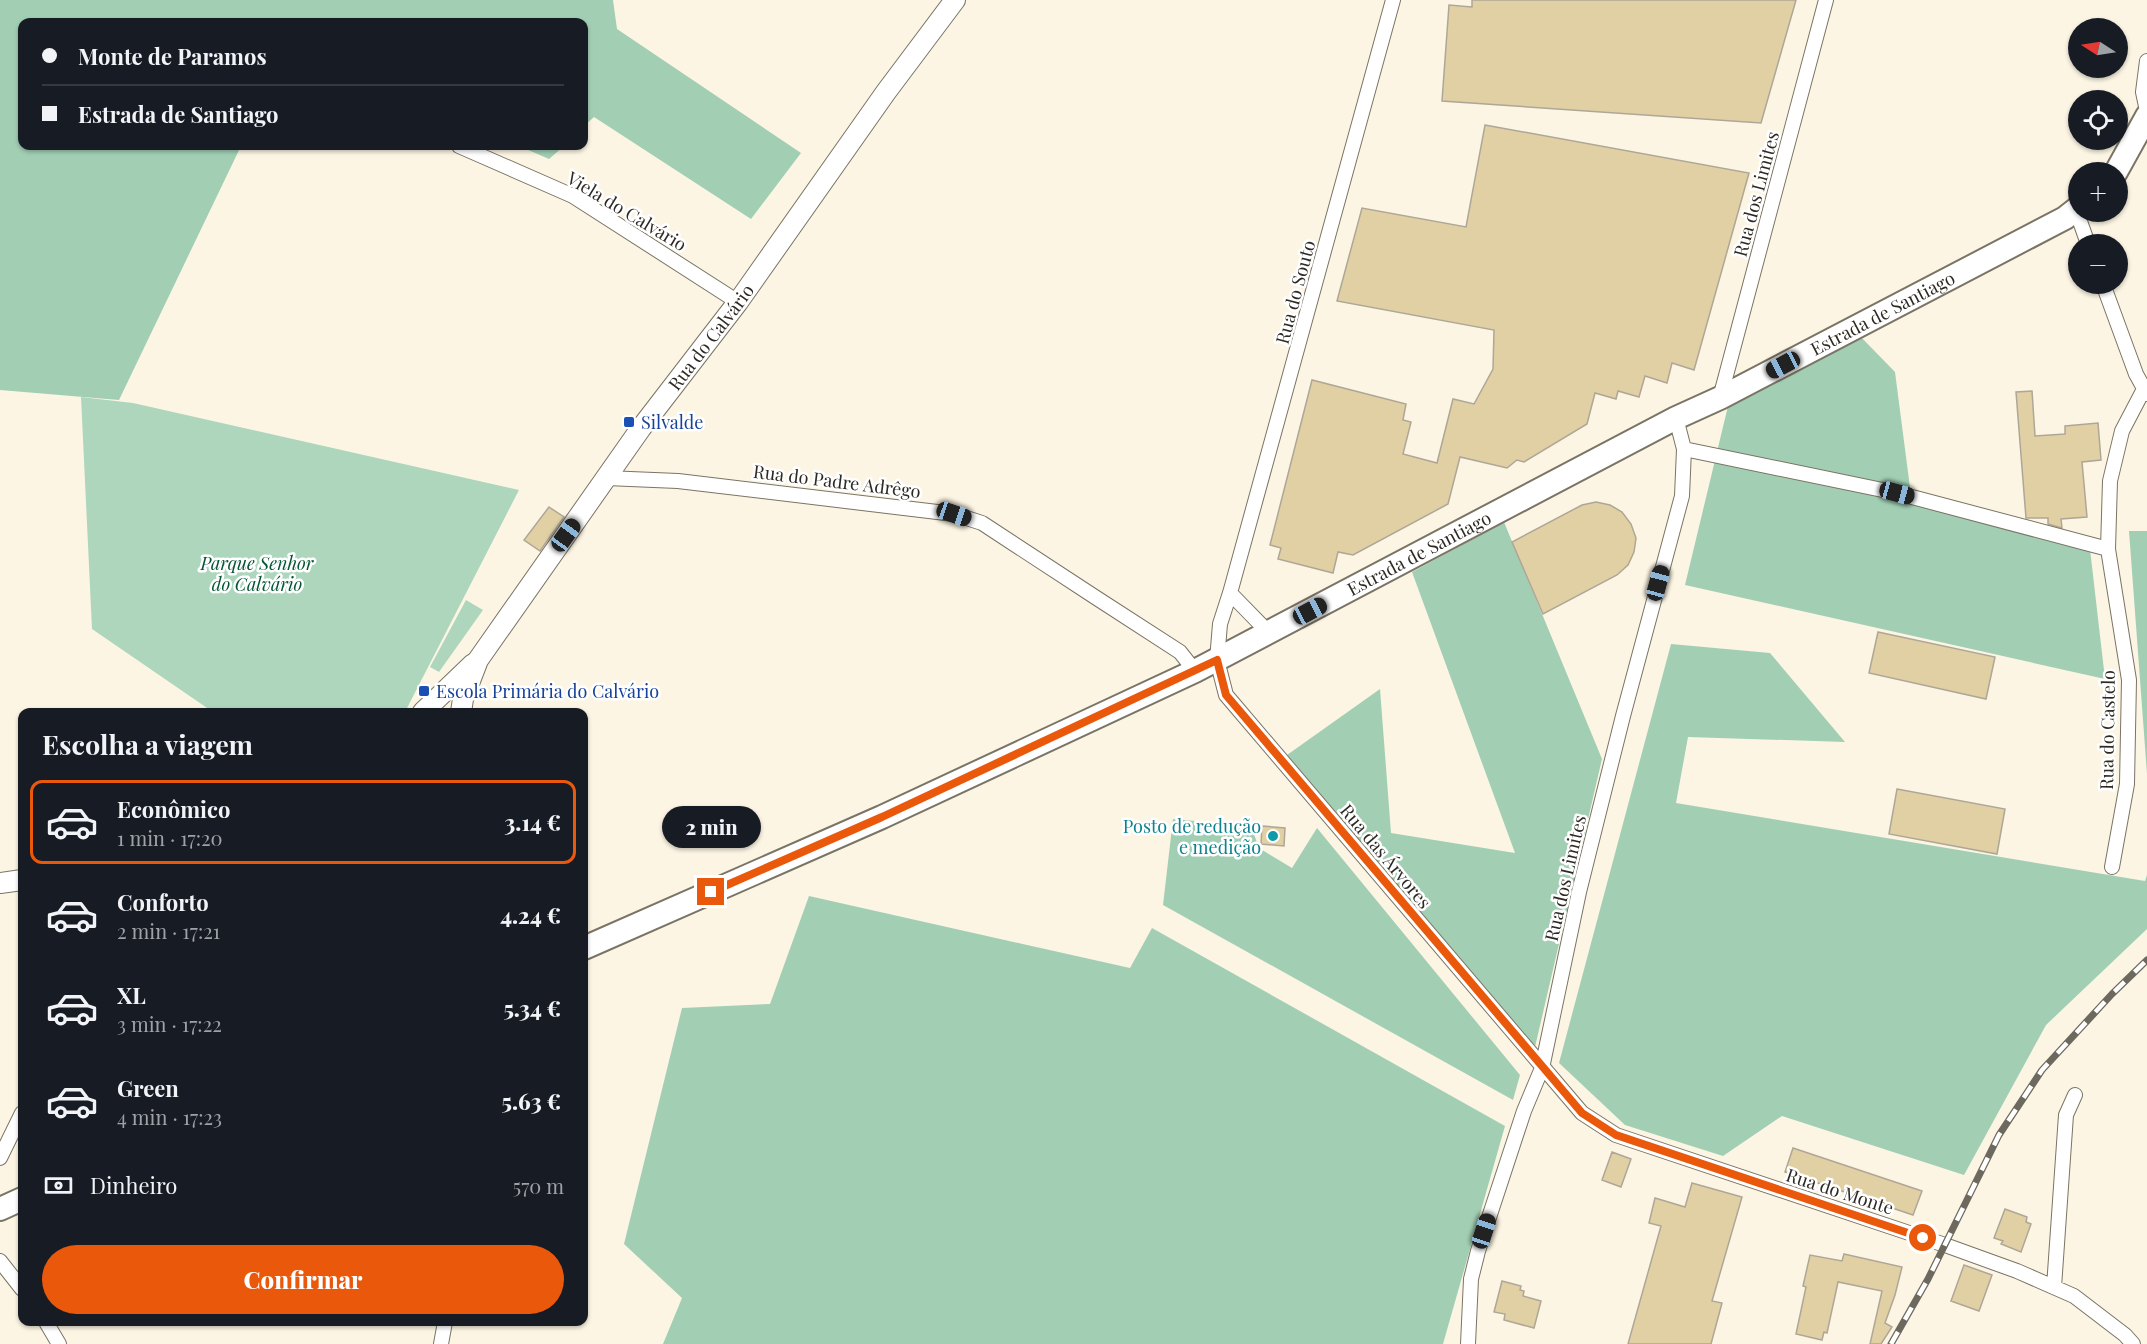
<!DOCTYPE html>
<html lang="pt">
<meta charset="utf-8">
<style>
:root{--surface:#171b24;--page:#242831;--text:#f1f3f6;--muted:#9ea1a6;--line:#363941;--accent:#ea580c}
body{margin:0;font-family:"Playfair Display",serif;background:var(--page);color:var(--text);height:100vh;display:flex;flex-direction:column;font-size:22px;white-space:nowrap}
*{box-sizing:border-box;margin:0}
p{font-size:20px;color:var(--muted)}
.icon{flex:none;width:33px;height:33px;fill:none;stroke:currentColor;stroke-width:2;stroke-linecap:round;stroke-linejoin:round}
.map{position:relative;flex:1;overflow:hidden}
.drawer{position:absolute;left:18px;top:708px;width:570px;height:618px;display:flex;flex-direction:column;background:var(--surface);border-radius:12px;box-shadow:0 2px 4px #0004}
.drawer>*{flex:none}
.banner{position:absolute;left:18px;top:18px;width:570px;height:132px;border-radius:12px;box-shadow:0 2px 4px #0004;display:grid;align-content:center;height:132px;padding:0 24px;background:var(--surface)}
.needle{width:39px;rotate:282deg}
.tools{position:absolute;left:2068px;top:18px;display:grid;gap:12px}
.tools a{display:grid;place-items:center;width:60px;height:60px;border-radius:50%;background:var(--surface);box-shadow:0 2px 4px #0004;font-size:30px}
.end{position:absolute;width:27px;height:27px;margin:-14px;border:8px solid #ea580c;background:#fff;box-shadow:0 0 0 3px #fff}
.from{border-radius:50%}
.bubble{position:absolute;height:42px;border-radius:21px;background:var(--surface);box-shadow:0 2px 4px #0004;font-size:20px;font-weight:800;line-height:42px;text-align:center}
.car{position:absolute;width:18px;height:36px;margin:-18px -9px;border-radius:8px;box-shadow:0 0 4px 2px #0007;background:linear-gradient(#222 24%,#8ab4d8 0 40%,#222 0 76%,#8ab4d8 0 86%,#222 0)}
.banner b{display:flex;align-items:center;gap:21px;height:57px;font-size:22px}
.banner b+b{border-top:2px solid var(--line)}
.banner i{width:15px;height:15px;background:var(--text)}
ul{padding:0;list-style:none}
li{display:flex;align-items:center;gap:18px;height:84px;margin:0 12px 9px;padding:0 12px;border:3px solid transparent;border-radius:12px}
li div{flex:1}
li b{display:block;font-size:22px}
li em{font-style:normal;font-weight:800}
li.selected{border-color:var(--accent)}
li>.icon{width:54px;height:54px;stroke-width:1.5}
h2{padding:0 24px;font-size:27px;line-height:72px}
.pay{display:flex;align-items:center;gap:15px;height:66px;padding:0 24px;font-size:22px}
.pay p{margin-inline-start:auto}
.cta{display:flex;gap:12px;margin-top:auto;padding:12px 24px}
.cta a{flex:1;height:69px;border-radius:36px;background:var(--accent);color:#fff;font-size:24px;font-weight:800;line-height:69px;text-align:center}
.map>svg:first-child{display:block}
.green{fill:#add6bd}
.forest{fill:#a2cfb4}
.building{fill:#e1d0a4;stroke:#aea797;stroke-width:1.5}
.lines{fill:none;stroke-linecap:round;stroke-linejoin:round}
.minor-casing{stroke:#7a7465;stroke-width:16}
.secondary-casing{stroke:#7a7465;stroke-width:22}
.primary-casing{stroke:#7a7465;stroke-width:26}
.minor{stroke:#fff;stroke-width:14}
.secondary{stroke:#fff;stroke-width:20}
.primary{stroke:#fff;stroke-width:22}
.rail-casing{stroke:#6d695f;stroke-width:7}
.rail{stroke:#fff;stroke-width:4.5;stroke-dasharray:14;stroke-linecap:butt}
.route{stroke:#ea580c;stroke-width:8}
.transit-dot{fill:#1a4fb4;stroke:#fff;stroke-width:2}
.culture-dot{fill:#0f9aa8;stroke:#fff;stroke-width:2}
.labels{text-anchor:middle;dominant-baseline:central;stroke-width:5;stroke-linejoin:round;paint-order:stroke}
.street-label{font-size:18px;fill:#2d2a24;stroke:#fff}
.transit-label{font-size:18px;fill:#164399;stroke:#fff;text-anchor:start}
.park-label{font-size:18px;font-style:italic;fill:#035534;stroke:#fff}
.culture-label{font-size:18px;fill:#0d838f;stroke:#fff;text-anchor:end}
</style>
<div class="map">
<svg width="2147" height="1344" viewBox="0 0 2147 1344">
<rect width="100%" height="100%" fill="#fcf5e4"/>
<!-- green -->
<path class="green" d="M81,397L133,403L519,490L405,712H213L92,629Z
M466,600L483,610L439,672L430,667Z"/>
<!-- forest -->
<path class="forest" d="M0,0H613L617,29L801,153L751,219L594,117L584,126V22H22V146H241L119,400L0,390Z
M519,146H564L549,159Z
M1859,335L1895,372L1912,503L2090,549L2105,679L1685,585L1728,406Z
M1504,522L1602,759L1535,1047L1287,755L1380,689L1391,833L1515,853L1412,572Z
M2129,531H2147V774Z
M1671,644L1770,653L1845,742L1688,737L1676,803L2145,881L2147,875V929L2046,1025L1964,1175L1782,1116L1723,1156L1625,1125L1559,1063Z
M1173,819L1251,826L1259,848L1292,868L1317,828L1520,1075L1513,1100L1163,905Z
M809,896L1130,968L1152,928L1505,1126L1443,1344H663L682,1298L624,1244L682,1008L770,1004Z"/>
<!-- building -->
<path class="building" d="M1472,0H1796L1761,123L1442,101L1449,5L1472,7Z
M1485,125L1749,173L1694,370L1672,363L1667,383L1645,376L1639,397L1618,391L1616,399L1595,393L1587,424L1524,462L1517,460L1507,468L1460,457L1448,504L1353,555L1338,552L1333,573L1278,559L1281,548L1270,545L1312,380L1406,404L1403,420L1411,422L1403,454L1437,463L1453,399L1474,404L1493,369L1494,330L1337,301L1362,208L1466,227Z
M2032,391L2035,436L2065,434V426L2098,423L2101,460L2082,462L2087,517L2061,519L2062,528L2048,524V518H2026L2016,392Z
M1596,502L1610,505L1622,512L1631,524L1636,538L1634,552L1628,565L1617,575L1543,614L1512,542L1582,505Z
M549,507L564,517L540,551L524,540Z
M1878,632L1995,657L1986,699L1869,673Z
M1897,789L2005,809L1997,854L1889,834Z
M1262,826L1285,828L1284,846L1261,844Z
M1793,1148L1922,1191L1913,1215L1785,1172Z
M1612,1152L1631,1159L1621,1187L1602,1180Z
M1692,1183L1742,1197L1712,1301L1722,1303L1711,1344H1628L1661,1226L1649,1223L1655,1198L1685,1207Z
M2005,1209L2027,1217L2026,1222L2031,1224L2021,1252L2001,1244L2003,1241L1994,1238Z
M1844,1254L1902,1267L1895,1295L1885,1323L1892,1327L1881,1344H1870L1882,1291L1838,1282L1827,1333L1824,1332L1822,1340L1796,1334L1806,1287L1803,1286L1810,1255L1842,1261Z
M1964,1265L1992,1275L1979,1311L1951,1301Z
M1502,1281L1521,1286L1520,1290L1524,1291L1523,1296L1541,1301L1534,1328L1504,1320L1505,1314L1494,1312Z"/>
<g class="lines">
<defs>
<path id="minor" d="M1393,0L1230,593L1220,624L1217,660L1226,695L1582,1113L1616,1135L1945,1245L2017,1271L2074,1296L2125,1335L2133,1344
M2147,61L2143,92L2147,111
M459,146L573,196L738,302
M2076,210L2088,244
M2103,284L2136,374L2147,394
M1720,398L1826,0
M1684,449L1897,493L2108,549
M606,478L678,481L954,514L982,523L1095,597L1180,652L1195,671
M1230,593L1269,633
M2112,867L2127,784L2129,680L2108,549L2110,481L2122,431L2144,389
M0,1158L22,1113
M0,1261L22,1289
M2054,1287L2066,1115L2075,1095
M46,1322L59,1344
M441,1344L445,1322
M1468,1344L1471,1279L1478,1251L1524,1111L1542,1068L1579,892L1623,716L1682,496L1684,449L1676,418"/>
<g id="secondary">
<path d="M423,712L473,664"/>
<path id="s1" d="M461,712L463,699L478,660L641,428L738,302L886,92L955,0"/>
<path d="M0,883L22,880"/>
</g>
<g id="primary">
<path d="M2116,172L2147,116"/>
<path id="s2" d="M584,948L882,817L1195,671L1676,418L1720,398L2065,218L2079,207"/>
<path d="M0,1209L22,1199"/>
</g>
</defs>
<!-- minor casing -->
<use href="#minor" class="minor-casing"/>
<!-- secondary casing -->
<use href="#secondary" class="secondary-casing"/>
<!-- primary casing -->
<use href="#primary" class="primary-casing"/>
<!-- minor -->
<use href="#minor" class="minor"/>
<!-- secondary -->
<use href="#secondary" class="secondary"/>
<!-- primary -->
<use href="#primary" class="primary"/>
<defs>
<path id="rail" d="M1891,1344L1928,1279L1999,1135L2042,1070L2112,994L2147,960"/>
</defs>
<!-- rail casing -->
<use href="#rail" class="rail-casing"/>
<!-- rail -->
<use href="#rail" class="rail"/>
</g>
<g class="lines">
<!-- route -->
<path class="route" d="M711,892L882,817L1217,660L1226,695L1582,1113L1616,1135L1923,1238"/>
</g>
<!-- markers -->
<g class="transit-dot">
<rect x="623" y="416" width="12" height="12" rx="3"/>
<rect x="418" y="685" width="12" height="12" rx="3"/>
</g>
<circle class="culture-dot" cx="1273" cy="836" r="6"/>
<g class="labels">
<!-- street labels -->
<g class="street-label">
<text transform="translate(1756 194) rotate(-75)">Rua dos Limites</text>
<text transform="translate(627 211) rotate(31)">Viela do Calvário</text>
<text transform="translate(1295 292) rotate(-75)">Rua do Souto</text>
<text stroke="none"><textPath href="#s2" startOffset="1446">Estrada de Santiago</textPath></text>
<text stroke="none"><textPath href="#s1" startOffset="453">Rua do Calvário</textPath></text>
<text transform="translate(837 481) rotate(7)">Rua do Padre Adrêgo</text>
<text stroke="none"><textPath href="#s2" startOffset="924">Estrada de Santiago</textPath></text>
<text transform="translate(2107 730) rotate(-89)">Rua do Castelo</text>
<text transform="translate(1386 856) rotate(50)">Rua das Árvores</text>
<text transform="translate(1565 878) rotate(-77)">Rua dos Limites</text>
<text transform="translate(1840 1191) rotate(18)">Rua do Monte</text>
</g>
<!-- transit labels -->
<g class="transit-label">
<text x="641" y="422">Silvalde</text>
<text x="436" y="691">Escola Primária do Calvário</text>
</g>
<!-- park labels -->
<g class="park-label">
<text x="257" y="563">Parque Senhor<tspan x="257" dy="21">do Calvário</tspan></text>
</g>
<!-- culture labels -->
<g class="culture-label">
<text x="1261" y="826">Posto de redução<tspan x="1261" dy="21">e medição</tspan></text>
</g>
</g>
</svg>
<div class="tools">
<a><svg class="needle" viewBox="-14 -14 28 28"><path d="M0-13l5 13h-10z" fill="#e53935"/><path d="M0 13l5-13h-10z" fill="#9ea1a6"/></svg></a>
<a><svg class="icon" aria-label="locate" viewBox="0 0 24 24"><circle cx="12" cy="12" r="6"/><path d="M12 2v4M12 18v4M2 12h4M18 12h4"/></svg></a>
<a>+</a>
<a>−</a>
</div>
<i class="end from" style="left:1923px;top:1238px"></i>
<i class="end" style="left:711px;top:892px"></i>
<div class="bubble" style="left:662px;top:806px;width:99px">2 min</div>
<i class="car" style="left:1783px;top:365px;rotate:242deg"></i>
<i class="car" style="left:1897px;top:493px;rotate:105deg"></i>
<i class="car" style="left:954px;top:514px;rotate:109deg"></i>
<i class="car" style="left:566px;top:535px;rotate:36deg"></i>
<i class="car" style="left:1658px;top:583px;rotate:15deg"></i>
<i class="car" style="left:1310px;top:611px;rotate:62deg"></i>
<i class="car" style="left:1484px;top:1231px;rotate:18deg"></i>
<div class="banner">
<b><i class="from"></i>Monte de Paramos</b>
<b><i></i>Estrada de Santiago</b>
</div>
<section class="drawer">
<h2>Escolha a viagem</h2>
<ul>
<li class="selected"><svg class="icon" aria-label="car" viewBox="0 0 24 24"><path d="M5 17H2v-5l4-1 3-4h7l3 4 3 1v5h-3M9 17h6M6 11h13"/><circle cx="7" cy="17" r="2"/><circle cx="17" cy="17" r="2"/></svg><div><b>Econômico</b><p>1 min · 17:20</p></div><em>3.14 €</em></li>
<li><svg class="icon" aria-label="car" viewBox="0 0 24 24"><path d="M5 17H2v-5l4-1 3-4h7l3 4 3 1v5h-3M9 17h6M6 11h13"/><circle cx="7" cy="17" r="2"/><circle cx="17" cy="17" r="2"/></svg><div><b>Conforto</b><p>2 min · 17:21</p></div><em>4.24 €</em></li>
<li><svg class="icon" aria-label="car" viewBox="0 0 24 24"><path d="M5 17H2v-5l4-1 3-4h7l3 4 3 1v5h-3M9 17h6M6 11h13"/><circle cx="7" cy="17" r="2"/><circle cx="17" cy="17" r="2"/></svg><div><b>XL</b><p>3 min · 17:22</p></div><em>5.34 €</em></li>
<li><svg class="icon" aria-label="car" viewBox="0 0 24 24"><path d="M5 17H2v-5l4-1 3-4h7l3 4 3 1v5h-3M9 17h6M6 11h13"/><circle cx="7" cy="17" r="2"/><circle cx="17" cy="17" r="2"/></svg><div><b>Green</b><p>4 min · 17:23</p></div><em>5.63 €</em></li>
</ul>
<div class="pay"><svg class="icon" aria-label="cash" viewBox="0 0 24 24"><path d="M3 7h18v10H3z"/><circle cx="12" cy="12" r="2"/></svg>Dinheiro<p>570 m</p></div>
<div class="cta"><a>Confirmar</a></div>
</section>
</div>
